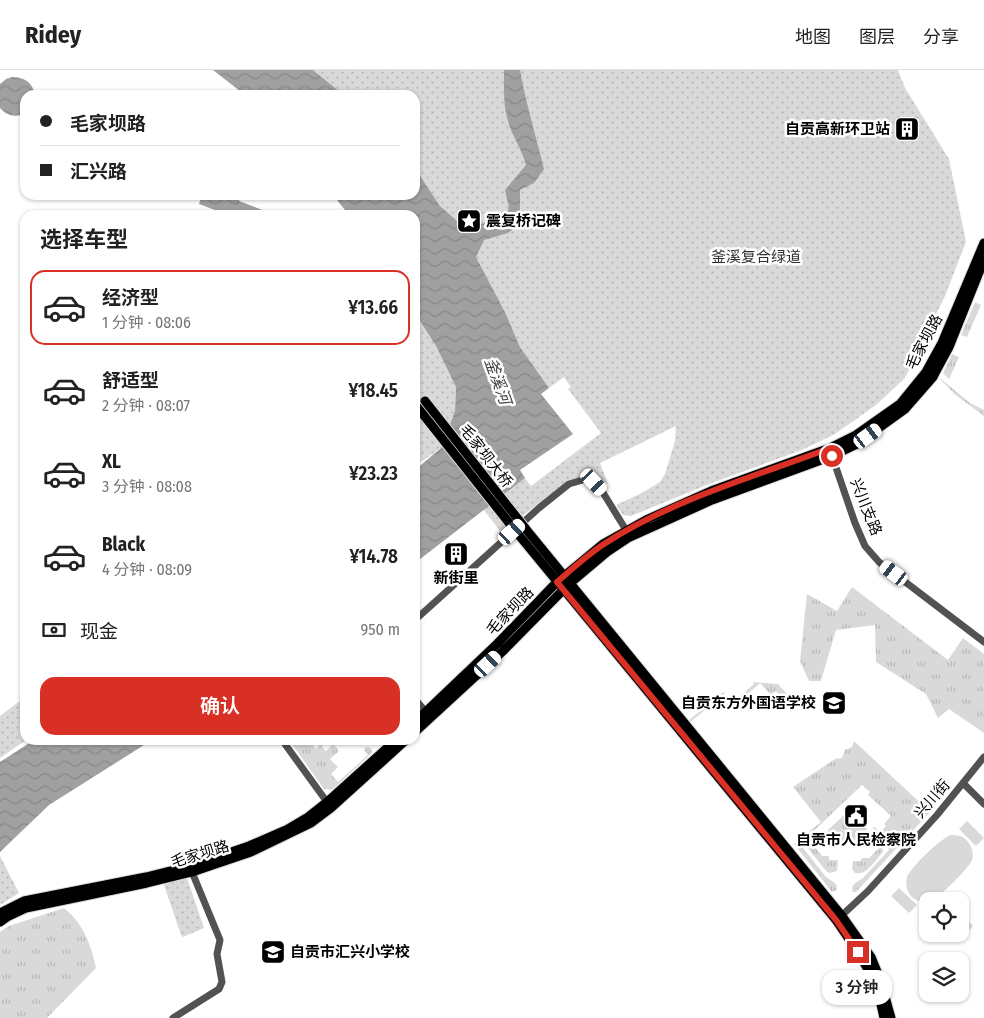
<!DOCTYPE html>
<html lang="zh">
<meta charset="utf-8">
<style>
:root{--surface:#fff;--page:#f6f6f6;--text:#222;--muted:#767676;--line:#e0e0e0;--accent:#d93025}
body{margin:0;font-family:"Fira Sans Condensed","Noto Sans SC",sans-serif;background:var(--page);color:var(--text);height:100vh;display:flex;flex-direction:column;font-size:19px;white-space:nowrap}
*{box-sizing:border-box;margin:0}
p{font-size:16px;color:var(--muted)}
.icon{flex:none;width:28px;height:28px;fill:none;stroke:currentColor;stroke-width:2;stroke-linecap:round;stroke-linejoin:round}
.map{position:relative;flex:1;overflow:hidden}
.drawer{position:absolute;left:20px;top:140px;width:400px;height:535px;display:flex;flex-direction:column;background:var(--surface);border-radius:15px;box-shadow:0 1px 4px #0004}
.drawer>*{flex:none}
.top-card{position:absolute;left:20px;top:20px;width:400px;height:110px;border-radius:15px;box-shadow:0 1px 4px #0004;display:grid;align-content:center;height:110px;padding:0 20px;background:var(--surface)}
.tools{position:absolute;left:919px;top:822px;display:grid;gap:10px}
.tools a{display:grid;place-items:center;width:50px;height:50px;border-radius:10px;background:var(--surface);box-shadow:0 1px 4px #0004;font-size:25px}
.end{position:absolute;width:22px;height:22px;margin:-11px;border:6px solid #d93025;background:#fff;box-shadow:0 0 0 2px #fff}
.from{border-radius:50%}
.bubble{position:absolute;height:35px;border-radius:15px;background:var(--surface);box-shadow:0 1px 4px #0004;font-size:16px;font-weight:600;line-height:35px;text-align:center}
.car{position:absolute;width:15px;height:30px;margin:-15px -8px;border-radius:6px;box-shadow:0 0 4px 1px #0007;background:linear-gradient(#fff 24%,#345 0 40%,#fff 0 76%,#345 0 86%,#fff 0)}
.top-card b{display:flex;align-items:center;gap:18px;height:48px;font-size:19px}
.top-card b+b{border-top:1px solid var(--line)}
.top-card i{width:12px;height:12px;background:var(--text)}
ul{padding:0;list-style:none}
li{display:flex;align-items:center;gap:15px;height:75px;margin:0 10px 8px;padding:0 10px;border:2px solid transparent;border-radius:15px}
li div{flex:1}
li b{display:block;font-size:19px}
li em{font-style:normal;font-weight:600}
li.on{border-color:var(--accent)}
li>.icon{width:45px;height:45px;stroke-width:1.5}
h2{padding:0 20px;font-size:22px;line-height:60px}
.pay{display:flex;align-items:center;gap:12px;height:55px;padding:0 20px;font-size:19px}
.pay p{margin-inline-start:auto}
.button{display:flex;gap:10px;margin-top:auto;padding:10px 20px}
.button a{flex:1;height:58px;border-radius:15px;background:var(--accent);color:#fff;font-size:20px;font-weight:600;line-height:58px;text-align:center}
header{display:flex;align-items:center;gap:30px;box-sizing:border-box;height:70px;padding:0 25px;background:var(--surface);border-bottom:1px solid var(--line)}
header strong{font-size:24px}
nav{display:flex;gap:28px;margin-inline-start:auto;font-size:18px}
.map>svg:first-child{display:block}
.grass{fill:url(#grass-tufts)}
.park{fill:url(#park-dots)}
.garden{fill:#d9d9d9}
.water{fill:url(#water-waves)}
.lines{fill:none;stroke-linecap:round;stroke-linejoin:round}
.major-casing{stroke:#dbdbdb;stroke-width:11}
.minor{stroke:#525252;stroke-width:7}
.major{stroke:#000;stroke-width:9}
.major-bridge-casing{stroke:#dbdbdb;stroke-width:11;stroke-linecap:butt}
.major-bridge{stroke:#000;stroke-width:9}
.route{stroke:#d93025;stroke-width:6}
.labels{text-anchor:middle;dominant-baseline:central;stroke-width:5;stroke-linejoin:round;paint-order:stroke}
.poi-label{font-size:15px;font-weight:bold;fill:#000;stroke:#fff;text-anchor:end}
.park-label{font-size:15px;fill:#303030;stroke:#fff}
.street-label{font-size:15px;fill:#000;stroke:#fff}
.water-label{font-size:16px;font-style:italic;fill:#414141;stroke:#fff}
</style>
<header>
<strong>Ridey</strong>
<nav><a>地图</a><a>图层</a><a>分享</a></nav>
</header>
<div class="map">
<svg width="984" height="948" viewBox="0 0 984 948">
<defs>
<pattern id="grass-tufts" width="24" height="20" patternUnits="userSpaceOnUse" patternTransform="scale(1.25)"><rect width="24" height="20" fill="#d9d9d9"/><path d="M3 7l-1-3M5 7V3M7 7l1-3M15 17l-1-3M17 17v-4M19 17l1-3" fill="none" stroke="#b8b8b8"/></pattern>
<pattern id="park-dots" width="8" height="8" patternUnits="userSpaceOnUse" patternTransform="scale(1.25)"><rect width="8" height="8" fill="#d9d9d9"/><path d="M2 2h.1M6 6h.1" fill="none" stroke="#b8b8b8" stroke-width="1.8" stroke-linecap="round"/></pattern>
<pattern id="water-waves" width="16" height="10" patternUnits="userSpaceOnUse" patternTransform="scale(1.25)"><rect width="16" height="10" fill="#a0a0a0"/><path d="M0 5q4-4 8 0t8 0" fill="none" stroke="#888"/></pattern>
</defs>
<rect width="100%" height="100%" fill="#fff"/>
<!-- grass -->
<path class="grass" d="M975,232L981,235L967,267L961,265Z
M952,284L959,287L949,309L943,303Z
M940,308L970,333L984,340V346L953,323V322L940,309Z
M852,517L948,590L963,568L984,584V663L949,639L938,648L926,624L876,592L875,555L836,560L821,611H809L800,591L807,524L837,541Z
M753,612L778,614L787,624L786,641L782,639L784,630L776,621L771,625L760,613L740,631L738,628L754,614Z
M723,622L725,624L689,653L688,651Z
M289,670H312L310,672L316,679L322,671L324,673L322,677L326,681L333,674L339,681L330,689L338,697L331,704L338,712L368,685L364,680L366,677H370L373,682L332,720L324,719Z
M854,671L930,742L856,822H853L852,818L854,814L863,808L889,780L882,766L873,758L874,757L880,762L886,756L884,754L891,746L868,725L870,722L862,715L800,774L825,806L836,814L837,820L832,822L794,774L821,752L793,717L835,689L842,688L845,680L852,677Z
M843,746L855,749L867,759L860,770L832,772L827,765L828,760Z
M810,771L822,786H829V790H838L837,801L830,803L827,802L807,777Z
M882,775L883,782C875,790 867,806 855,803L852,799L853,791H861L862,788H869Z
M64,838C83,853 91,874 96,898L47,948H0V862L9,856Z"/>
<!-- park -->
<path class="park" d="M313,0H898L905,18L949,89L966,172L945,226L905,308L876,335L835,364L802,380L709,414L631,446L623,445L616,435L642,423L660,412L665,404L675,371L676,356L600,393L608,414L592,403L569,411L501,462L483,439L525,408L531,416L601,363L568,319L571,317L564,307L549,318L520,277L505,242L476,187L475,154L463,156L440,136L415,98V25H344Z
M415,243L436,276L456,317L455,341L441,378L415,396Z
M25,627L26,670L0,688V646Z
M0,786L19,823L0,835Z
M184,806L187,808L204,858L183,867L181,865L164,815L165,812Z"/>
<!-- garden -->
<path class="garden" d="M967,751L984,768L976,776L959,759Z
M951,765C958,765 964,766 968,772C972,777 974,784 972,790C969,798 940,827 932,830C925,833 919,832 913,828C907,823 905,814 907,807C911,797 941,768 951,765Z
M899,818L917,835L909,843L891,826Z
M960,843L973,856L961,869L956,864H960Z"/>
<!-- water -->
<path class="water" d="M213,0H313L344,25H245Z
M504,0H520C526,34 536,66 544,99L534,113L520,120V154L508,163L484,170L476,187L505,242L520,277L549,318L541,324L573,364L520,400L525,408L415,493V400L441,378L455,341L456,317L436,276L415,243V145H349L333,125H415V98L440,136L463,156L503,151L509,138L505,120L526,95C522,79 512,66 508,51C503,35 504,16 504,0Z
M12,7C24,7 32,12 35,24L25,25V43C16,48 7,46 0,38V14L6,9Z
M202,125H241L239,131L275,145H228L199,134Z
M34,670H152L49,735L0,782V692Z"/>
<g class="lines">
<defs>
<path id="major" d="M525,458L842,846L871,887L880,909L891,948
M518,464L836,850C860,885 876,905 884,948
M415,652L497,574L557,512L603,474L648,449L711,421L830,378L856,365L900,334L926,302L942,273L984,173
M415,662L503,581L569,514L607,482L628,468L712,430L832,386L855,375L905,339L933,307L936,301L949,277L984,190
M0,843L24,831L146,807L190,796L249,776L286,760L308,747L327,732L396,670
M0,852L7,847L26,838L147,813L192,802L251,782L311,753L331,738L406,670"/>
</defs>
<!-- major casing -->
<use href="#major" class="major-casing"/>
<!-- minor -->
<path class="minor" d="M831,383L855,453L865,476L879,492L984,572
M415,550L539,438L569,414L586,409L594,412L602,421L626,460
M415,629L426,642
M282,670L327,732
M964,714L984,734
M839,848L868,821L937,745L984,687
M173,948L219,919L222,912L217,884L220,870L192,802"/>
<!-- major -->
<use href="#major" class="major"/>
<defs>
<path id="major-bridge" d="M425,331L525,458
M418,338L518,464"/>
</defs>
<!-- major-bridge casing -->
<use href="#major-bridge" class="major-bridge-casing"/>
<!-- major-bridge -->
<use href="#major-bridge" class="major-bridge"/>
</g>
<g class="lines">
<!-- route -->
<path class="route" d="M832,386L830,378C754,407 673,429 604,474C587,485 572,499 557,512L836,850L858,882"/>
</g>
<!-- icons -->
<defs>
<symbol id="building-square" viewBox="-11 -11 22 22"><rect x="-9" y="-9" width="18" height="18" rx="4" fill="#000" stroke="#fff"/><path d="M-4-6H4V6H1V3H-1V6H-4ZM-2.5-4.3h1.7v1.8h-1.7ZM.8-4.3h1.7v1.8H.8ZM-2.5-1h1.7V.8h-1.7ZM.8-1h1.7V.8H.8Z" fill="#fff"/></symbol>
<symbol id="sight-square" viewBox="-11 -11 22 22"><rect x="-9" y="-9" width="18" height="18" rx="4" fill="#000" stroke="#fff"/><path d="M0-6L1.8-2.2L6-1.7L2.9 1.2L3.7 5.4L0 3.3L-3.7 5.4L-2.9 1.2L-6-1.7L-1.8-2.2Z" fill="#fff"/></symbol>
<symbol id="school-square" viewBox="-11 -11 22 22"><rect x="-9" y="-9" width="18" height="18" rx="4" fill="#000" stroke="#fff"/><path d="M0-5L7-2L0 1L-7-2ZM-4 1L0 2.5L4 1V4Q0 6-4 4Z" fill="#fff"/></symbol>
<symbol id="civic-square" viewBox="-11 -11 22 22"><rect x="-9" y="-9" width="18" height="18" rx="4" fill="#000" stroke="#fff"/><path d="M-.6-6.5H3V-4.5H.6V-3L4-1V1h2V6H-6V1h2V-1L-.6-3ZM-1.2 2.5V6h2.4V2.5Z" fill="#fff"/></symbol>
</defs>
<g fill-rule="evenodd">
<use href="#building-square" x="893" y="45" width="28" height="28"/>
<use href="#sight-square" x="455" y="137" width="28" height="28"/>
<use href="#building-square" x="442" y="470" width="28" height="28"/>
<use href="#school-square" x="820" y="619" width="28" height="28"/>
<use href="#civic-square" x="842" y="732" width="28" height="28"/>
<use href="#school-square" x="259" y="868" width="28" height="28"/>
</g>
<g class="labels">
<!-- poi labels -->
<g class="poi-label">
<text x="890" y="59">自贡高新环卫站</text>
<text x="486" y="151" text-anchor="start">震复桥记碑</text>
<text x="456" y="508" text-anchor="middle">新街里</text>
<text x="816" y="633">自贡东方外国语学校</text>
<text x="856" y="770" text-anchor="middle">自贡市人民检察院</text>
<text x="290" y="882" text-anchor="start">自贡市汇兴小学校</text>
</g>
<!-- park labels -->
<g class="park-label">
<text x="756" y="187">釜溪复合绿道</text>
</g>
<!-- street labels -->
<g class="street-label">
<text transform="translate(924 272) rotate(-62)">毛家坝路</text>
<text transform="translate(486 386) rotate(52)">毛家坝大桥</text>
<text transform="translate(866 437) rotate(68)">兴川支路</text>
<text transform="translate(510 541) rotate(-46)">毛家坝路</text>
<text transform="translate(932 729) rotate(-49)">兴川街</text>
<text transform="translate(200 784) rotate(-17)">毛家坝路</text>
</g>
<!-- water labels -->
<g class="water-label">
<text transform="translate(498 311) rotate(70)">釜溪河</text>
</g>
</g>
</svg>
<div class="tools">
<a><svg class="icon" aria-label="locate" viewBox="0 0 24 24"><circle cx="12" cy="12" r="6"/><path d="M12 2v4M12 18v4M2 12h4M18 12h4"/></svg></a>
<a><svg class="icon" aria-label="layers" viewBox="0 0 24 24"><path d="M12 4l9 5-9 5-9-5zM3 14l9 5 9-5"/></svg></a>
</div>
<i class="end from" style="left:832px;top:386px"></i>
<i class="end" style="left:858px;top:882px"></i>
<div class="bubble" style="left:822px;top:900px;width:70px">3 分钟</div>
<i class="car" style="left:868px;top:366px;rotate:54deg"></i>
<i class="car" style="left:594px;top:412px;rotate:137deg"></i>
<i class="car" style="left:512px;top:462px;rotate:48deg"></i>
<i class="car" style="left:894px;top:503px;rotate:307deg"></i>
<i class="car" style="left:488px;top:594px;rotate:47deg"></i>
<div class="top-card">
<b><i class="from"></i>毛家坝路</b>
<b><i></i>汇兴路</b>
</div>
<section class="drawer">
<h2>选择车型</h2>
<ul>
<li class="on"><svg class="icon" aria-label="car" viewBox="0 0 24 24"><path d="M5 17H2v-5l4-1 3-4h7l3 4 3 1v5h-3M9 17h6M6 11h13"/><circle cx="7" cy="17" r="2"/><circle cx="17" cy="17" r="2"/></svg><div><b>经济型</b><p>1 分钟 · 08:06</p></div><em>¥13.66</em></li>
<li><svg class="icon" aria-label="car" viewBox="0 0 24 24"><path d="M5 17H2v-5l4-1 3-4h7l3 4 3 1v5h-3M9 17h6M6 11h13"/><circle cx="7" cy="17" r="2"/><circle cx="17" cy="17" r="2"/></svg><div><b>舒适型</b><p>2 分钟 · 08:07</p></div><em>¥18.45</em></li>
<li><svg class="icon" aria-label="car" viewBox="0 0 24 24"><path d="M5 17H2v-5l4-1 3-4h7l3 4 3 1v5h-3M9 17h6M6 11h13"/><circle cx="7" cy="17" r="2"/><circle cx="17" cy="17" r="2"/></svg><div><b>XL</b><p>3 分钟 · 08:08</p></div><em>¥23.23</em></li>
<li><svg class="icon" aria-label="car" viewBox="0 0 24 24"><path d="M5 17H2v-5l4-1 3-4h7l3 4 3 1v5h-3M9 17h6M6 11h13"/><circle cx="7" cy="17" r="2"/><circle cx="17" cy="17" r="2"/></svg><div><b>Black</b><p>4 分钟 · 08:09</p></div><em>¥14.78</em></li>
</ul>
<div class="pay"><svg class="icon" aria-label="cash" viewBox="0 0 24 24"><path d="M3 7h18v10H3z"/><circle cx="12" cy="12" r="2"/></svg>现金<p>950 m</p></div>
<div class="button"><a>确认</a></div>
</section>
</div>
